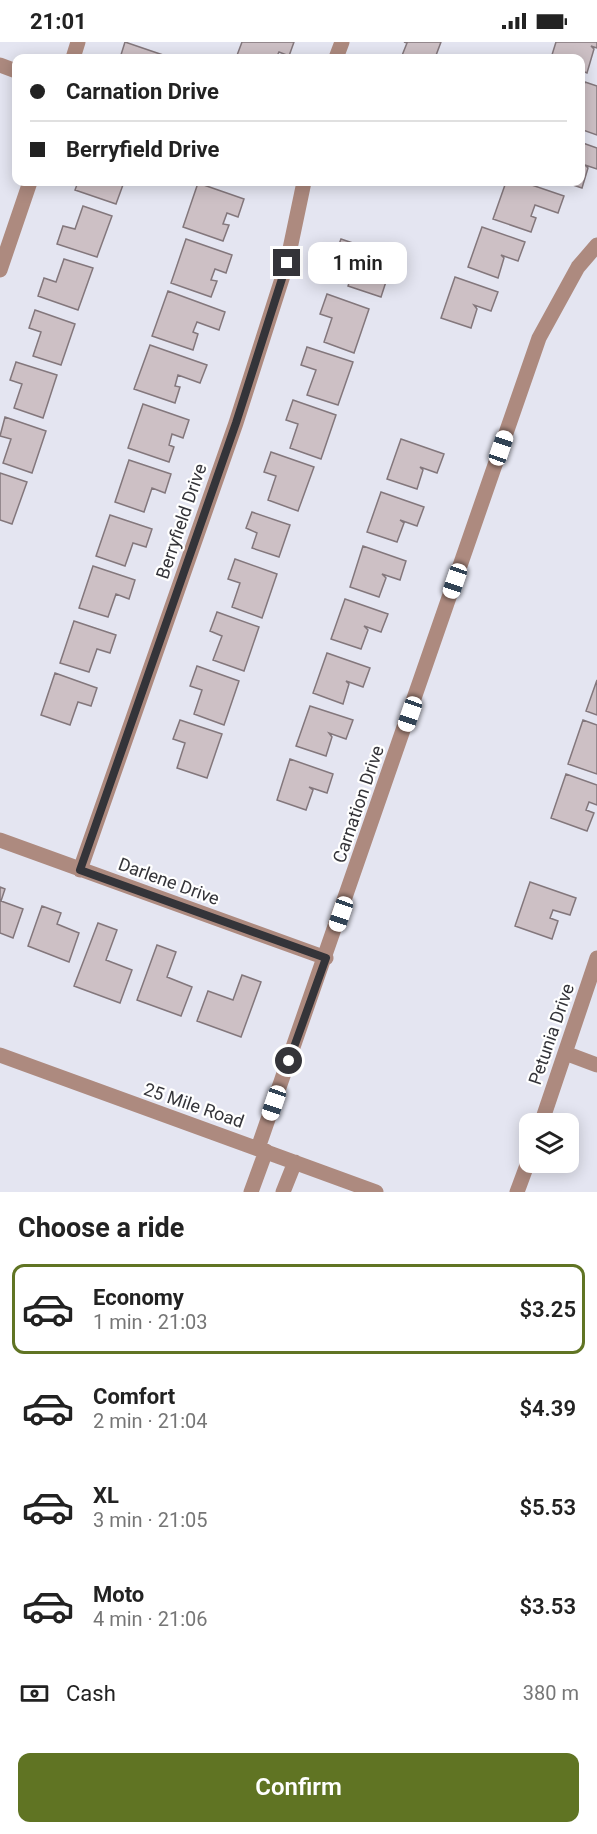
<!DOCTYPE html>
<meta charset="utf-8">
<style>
:root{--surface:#fff;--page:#f6f6f6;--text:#222;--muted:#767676;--line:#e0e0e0;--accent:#607423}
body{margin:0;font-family:Roboto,sans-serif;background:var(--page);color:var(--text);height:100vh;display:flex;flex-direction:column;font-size:22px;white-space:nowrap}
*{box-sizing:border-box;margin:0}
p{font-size:20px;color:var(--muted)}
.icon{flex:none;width:33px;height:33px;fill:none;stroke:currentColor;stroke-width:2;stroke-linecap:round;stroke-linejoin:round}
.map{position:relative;height:1150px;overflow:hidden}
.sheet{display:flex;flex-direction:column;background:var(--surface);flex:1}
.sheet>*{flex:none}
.banner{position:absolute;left:12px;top:12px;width:573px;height:132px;border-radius:12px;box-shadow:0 3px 15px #0003;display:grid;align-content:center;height:132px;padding:0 18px;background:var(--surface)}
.controls{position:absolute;left:519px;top:1071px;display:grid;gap:12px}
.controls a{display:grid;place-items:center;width:60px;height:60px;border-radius:12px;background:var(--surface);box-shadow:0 3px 15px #0003;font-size:30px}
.end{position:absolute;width:27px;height:27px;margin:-14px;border:8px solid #343439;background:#fff;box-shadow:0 0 0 3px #fff}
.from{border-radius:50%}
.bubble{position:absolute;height:42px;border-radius:12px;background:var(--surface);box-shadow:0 3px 15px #0003;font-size:20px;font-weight:600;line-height:42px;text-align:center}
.car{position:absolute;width:18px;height:36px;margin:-18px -9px;border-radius:8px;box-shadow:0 0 4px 2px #0007;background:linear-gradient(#fff 24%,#345 0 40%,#fff 0 76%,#345 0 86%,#fff 0)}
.banner b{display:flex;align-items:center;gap:21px;height:57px;font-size:22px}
.banner b+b{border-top:2px solid var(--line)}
.banner i{width:15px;height:15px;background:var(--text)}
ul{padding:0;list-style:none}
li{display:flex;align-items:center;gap:18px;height:90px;margin:0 12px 9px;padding:0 6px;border:3px solid transparent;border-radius:12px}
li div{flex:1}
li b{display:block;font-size:22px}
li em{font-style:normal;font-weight:600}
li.current{border-color:var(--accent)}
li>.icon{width:54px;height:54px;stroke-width:1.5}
h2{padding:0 18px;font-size:27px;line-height:72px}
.pay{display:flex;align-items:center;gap:15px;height:66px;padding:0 18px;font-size:22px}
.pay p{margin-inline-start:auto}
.action{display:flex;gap:12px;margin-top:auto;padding:12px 18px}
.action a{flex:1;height:69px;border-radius:12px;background:var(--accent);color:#fff;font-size:24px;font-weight:600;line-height:69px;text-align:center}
.status{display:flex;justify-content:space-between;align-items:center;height:42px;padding:0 30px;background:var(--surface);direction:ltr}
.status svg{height:16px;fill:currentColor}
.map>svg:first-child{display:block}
.building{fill:#cdc0c5;stroke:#83777c;stroke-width:1.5}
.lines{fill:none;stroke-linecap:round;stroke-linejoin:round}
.minor{stroke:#ad8a7f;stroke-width:15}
.route{stroke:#343439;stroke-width:8}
.labels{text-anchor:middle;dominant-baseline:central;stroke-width:4.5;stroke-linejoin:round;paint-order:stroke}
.street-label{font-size:18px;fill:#343439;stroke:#fff}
</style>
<div class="status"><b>21:01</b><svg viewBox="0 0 49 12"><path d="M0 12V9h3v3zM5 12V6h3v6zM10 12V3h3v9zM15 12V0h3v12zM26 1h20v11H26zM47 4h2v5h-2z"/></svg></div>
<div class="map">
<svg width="597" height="1150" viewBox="0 0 597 1150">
<rect width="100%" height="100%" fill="#e4e5f1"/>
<!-- building -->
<path class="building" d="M125,0L166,14L165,16H120Z
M242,0H294L289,14L279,10L276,16H236Z
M404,0H441L435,16H401L407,1Z
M556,0H597V6L591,4L594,7L587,31L580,28V16H551Z
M585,40L597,44V93L580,87V54Z
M580,100L597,106V127L585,123L588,126L582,146L564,140H580Z
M78,140H124L116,162L75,148Z
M506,140H523L564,154L558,171L535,163L531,174L536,176L531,190L493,177Z
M198,141L244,157L238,175L227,171L223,182L229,183L223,199L183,185Z
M83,164L112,174L97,215L57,202L63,184L75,187Z
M482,185L525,200L518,219L501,213L504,216L498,236L468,225Z
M186,197L232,213L226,231L215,227L211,238L217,239L211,255L171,241Z
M341,197L394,215L381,255L348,244L355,224L334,216Z
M64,217L93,226L78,268L38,254L44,236L56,240Z
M455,235L498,250L491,269L474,263L477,267L471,286L441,276Z
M168,249L225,270L219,288L197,280L193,290L198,292L193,308L152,294Z
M327,252L369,267L354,311L324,300L332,276L320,272Z
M35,268L75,282L61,323L33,314L41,290L29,286Z
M150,303L207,323L200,341L178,333L175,344L180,345L175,361L134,347Z
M307,305L353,320L338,363L307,353L316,328L301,323Z
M16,320L57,333L43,376L14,366L22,342L10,338Z
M293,358L336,373L321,417L290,406L298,382L286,378Z
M143,362L189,378L183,396L172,392L169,403L174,405L169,420L128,406Z
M5,375L46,389L32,431L3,421L11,397L0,394Z
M401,397L444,412L437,431L420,425L423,428L417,447L387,437Z
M271,410L314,425L298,469L268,458L276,434L264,430Z
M129,418L171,432L165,451L152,446L144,470L115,460Z
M0,431L27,440L12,482L0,478Z
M381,450L424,465L417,484L400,478L404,481L397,500L367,490Z
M252,470L290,483L279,515L252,506L257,491L246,486Z
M110,473L152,487L146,505L133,501L125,524L96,514Z
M363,504L406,519L400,538L382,532L386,536L379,555L350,545Z
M235,517L277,532L262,576L232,565L240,541L228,537Z
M93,524L135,538L129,557L116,552L108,575L79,566Z
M345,557L388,572L381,590L364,584L368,588L361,607L331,597Z
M217,570L259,585L244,629L213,618L222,594L210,589Z
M74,579L116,593L110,611L97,607L89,630L60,621Z
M327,611L370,626L363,645L346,639L349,642L343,662L313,651Z
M197,624L239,639L224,683L194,672L202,648L190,644Z
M55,631L97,646L91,664L78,660L70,683L41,673Z
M597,638V673L586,669Z
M310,664L353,678L346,697L329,691L332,695L326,714L296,704Z
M180,678L222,692L207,736L177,726L185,701L173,697Z
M583,678L597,683V732L568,722Z
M290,717L333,732L327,751L309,745L313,748L306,768L277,758Z
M566,732L597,743V763L589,760L586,768L594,771L587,789L551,776Z
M530,840L576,856L570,873L553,868L550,876L558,879L552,897L515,884Z
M0,845L5,847L1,859L23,867L13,896L0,891Z
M42,864L61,871L57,882L79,891L69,920L28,904Z
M98,881L117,888L106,918L132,928L120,961L74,944Z
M157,903L176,910L167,935L192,945L181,974L137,958Z
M242,933L261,940L241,995L197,979L208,949L233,958Z"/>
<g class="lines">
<!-- minor -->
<path class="minor" d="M73,16L78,0
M336,16L342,0
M0,23L16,29
M0,228L30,140
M0,798L326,916
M80,828L236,381L287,221L304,140
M565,1011L597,1023
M0,1013L376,1150
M541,1082L597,916
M258,1106L539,296L578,225L597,203
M251,1150L266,1109
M283,1150L295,1120
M517,1150L530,1115"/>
</g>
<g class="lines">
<!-- route -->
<path class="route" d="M287,221L236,381L80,828L326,916L289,1019"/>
</g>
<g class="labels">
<!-- street labels -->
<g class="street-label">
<text transform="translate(181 479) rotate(-71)">Berryfield Drive</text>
<text transform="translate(358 762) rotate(-71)">Carnation Drive</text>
<text transform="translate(169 839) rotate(20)">Darlene Drive</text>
<text transform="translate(551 992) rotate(-71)">Petunia Drive</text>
<text transform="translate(194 1063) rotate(19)">25 Mile Road</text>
</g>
</g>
</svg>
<div class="controls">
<a><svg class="icon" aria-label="layers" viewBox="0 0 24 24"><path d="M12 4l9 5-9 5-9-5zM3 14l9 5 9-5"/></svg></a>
</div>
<i class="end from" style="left:289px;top:1019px"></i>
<i class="end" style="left:287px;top:221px"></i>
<div class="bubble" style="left:308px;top:200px;width:99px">1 min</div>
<i class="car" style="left:501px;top:406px;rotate:19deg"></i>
<i class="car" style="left:455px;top:539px;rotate:199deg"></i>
<i class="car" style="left:410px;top:672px;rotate:199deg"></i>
<i class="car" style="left:341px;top:872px;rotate:199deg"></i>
<i class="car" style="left:274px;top:1061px;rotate:199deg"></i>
<div class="banner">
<b><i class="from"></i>Carnation Drive</b>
<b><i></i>Berryfield Drive</b>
</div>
</div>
<section class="sheet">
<h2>Choose a ride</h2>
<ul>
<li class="current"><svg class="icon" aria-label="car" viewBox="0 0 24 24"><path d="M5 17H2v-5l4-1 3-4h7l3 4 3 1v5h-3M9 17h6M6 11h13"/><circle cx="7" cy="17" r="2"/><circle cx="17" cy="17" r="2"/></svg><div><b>Economy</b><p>1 min · 21:03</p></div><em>$3.25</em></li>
<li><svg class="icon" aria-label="car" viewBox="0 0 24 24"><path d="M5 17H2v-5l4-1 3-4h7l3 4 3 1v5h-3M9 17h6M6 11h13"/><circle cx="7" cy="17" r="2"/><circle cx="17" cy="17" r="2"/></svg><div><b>Comfort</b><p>2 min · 21:04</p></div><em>$4.39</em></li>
<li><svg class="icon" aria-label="car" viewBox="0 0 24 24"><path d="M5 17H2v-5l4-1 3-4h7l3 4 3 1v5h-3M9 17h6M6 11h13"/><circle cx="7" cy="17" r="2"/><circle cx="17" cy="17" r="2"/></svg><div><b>XL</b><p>3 min · 21:05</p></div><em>$5.53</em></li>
<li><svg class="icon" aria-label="car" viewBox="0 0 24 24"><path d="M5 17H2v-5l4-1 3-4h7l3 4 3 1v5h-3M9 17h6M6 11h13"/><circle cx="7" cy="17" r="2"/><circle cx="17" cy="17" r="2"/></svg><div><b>Moto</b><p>4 min · 21:06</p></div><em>$3.53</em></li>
</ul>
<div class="pay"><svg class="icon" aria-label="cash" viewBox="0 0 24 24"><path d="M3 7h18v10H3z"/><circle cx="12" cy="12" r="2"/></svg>Cash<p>380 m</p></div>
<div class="action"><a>Confirm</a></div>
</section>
